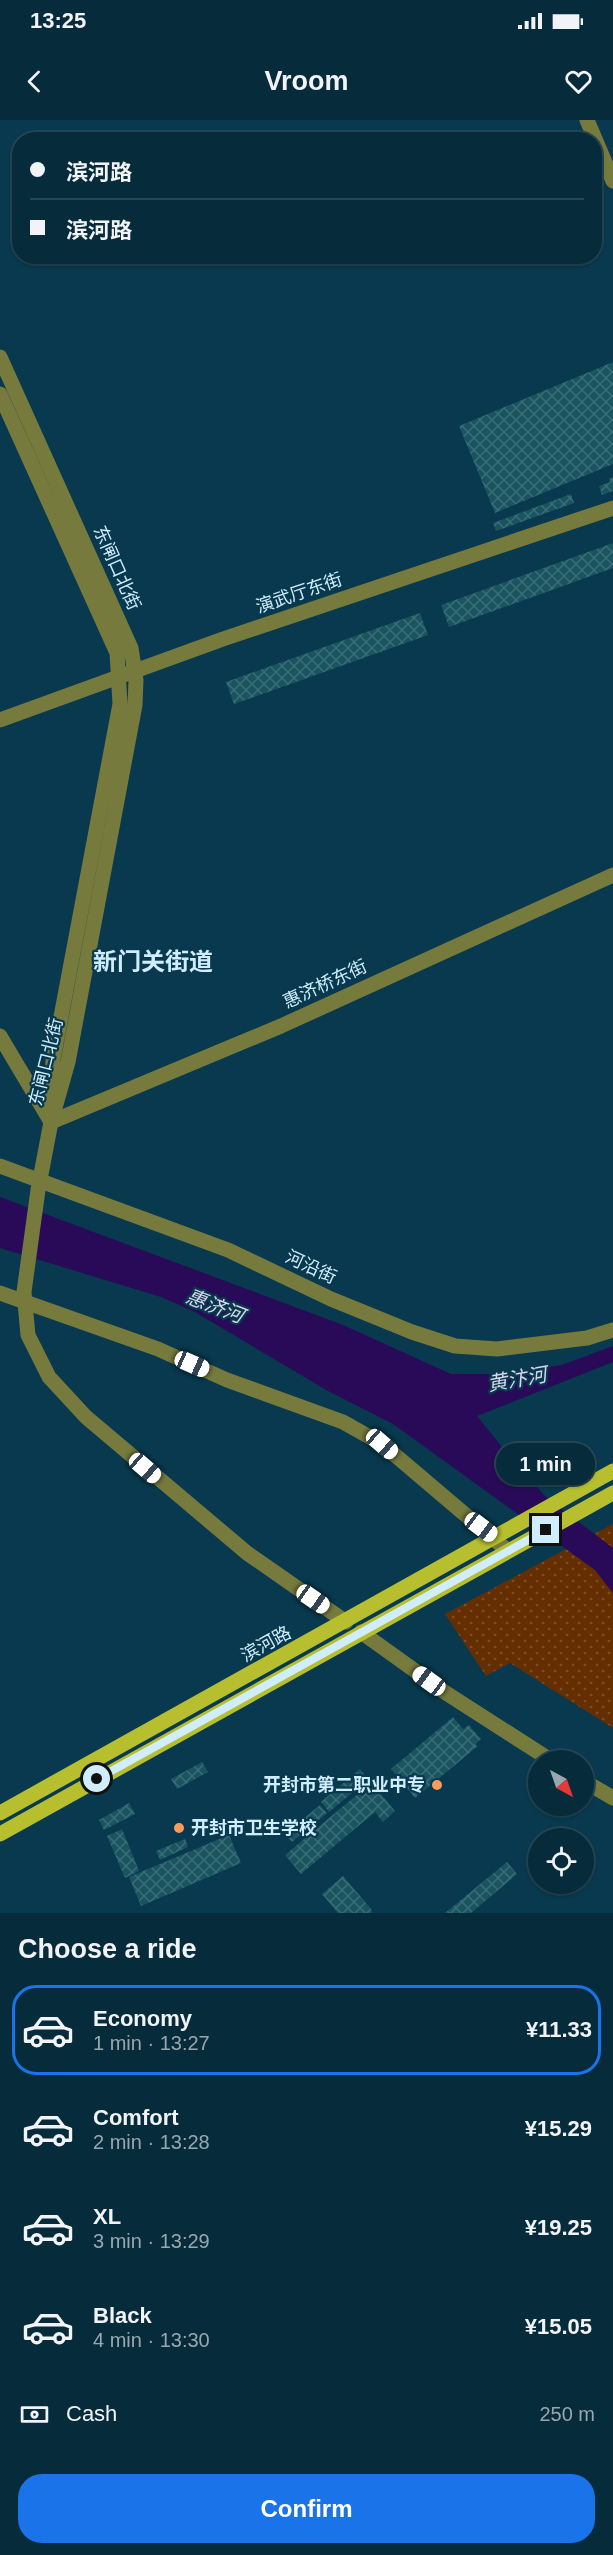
<!DOCTYPE html>
<meta charset="utf-8">
<style>
:root{--surface:#062b3a;--page:#143745;--text:#f1f3f6;--muted:#98a7af;--line:#274754;--accent:#1a73e8}
body{margin:0;font-family:Arial,"Noto Sans SC",sans-serif;background:var(--page);color:var(--text);height:100vh;display:flex;flex-direction:column;font-size:22px;white-space:nowrap}
*{box-sizing:border-box;margin:0}
p{font-size:20px;color:var(--muted)}
.icon{flex:none;width:33px;height:33px;fill:none;stroke:currentColor;stroke-width:2;stroke-linecap:round;stroke-linejoin:round}
.map{position:relative;height:1793px;overflow:hidden}
.drawer{display:flex;flex-direction:column;background:var(--surface);flex:1}
.drawer>*{flex:none}
.hud{position:absolute;left:12px;top:12px;width:590px;height:132px;border-radius:24px;box-shadow:0 2px 4px #0004,0 0 0 2px var(--line);display:grid;align-content:center;height:132px;padding:0 18px;background:var(--surface)}
.needle{width:39px;rotate:140deg}
.fabs{position:absolute;left:528px;top:1630px;display:grid;gap:12px}
.fabs a{display:grid;place-items:center;width:66px;height:66px;border-radius:50%;background:var(--surface);box-shadow:0 2px 4px #0004,0 0 0 2px var(--line);font-size:30px}
.end{position:absolute;width:27px;height:27px;margin:-14px;border:8px solid #cfedfd;background:#111;box-shadow:0 0 0 3px #111}
.from{border-radius:50%}
.bubble{position:absolute;height:42px;border-radius:21px;background:var(--surface);box-shadow:0 2px 4px #0004,0 0 0 2px var(--line);font-size:20px;font-weight:800;line-height:42px;text-align:center}
.car{position:absolute;width:18px;height:36px;margin:-18px -9px;border-radius:8px;box-shadow:0 0 4px 2px #0007;background:linear-gradient(#fff 24%,#345 0 40%,#fff 0 76%,#345 0 86%,#fff 0)}
.hud b{display:flex;align-items:center;gap:21px;height:57px;font-size:22px}
.hud b+b{border-top:2px solid var(--line)}
.hud i{width:15px;height:15px;background:var(--text)}
ul{padding:0;list-style:none}
li{display:flex;align-items:center;gap:18px;height:90px;margin:0 12px 9px;padding:0 6px;border:3px solid transparent;border-radius:24px}
li div{flex:1}
li b{display:block;font-size:22px}
li em{font-style:normal;font-weight:800}
li.on{border-color:var(--accent)}
li>.icon{width:54px;height:54px;stroke-width:1.5}
h2{padding:0 18px;font-size:27px;line-height:72px}
.pay{display:flex;align-items:center;gap:15px;height:66px;padding:0 18px;font-size:22px}
.pay p{margin-inline-start:auto}
.primary-button{display:flex;gap:12px;margin-top:auto;padding:12px 18px}
.primary-button a{flex:1;height:69px;border-radius:24px;background:var(--accent);color:#fff;font-size:24px;font-weight:800;line-height:69px;text-align:center}
.status{display:flex;justify-content:space-between;align-items:center;height:42px;padding:0 30px;background:var(--surface);direction:ltr}
.status svg{height:16px;fill:currentColor}
header{display:flex;justify-content:space-between;align-items:center;height:78px;padding:0 18px;background:var(--surface);font-size:27px;font-weight:800}
.map>svg:first-child{display:block}
.grass{fill:url(#grass-dots)}
.water{fill:#280a58}
.building{fill:url(#building-cross-hatch)}
.lines{fill:none;stroke-linecap:round;stroke-linejoin:round}
.minor{stroke:#767a3d;stroke-width:15}
.major{stroke:#b8bf2e;stroke-width:15}
.route{stroke:#cfedfd;stroke-width:8}
.poi-dot{fill:#ff9b5a;stroke:#08394e;stroke-width:2}
.labels{text-anchor:middle;dominant-baseline:central;stroke-width:4.5;stroke-linejoin:round;paint-order:stroke}
.street-label{font-size:18px;fill:#cfedfd;stroke:#08394e}
.poi-label{font-size:18px;font-weight:bold;fill:#cfedfd;stroke:#08394e;text-anchor:end}
.water-label{font-size:20px;font-style:italic;fill:#d9d5ec;stroke:#08394e}
.district-label{font-size:24px;font-weight:bold;fill:#cfedfd;stroke:#08394e}
</style>
<div class="status"><b>13:25</b><svg viewBox="0 0 49 12"><path d="M0 12V9h3v3zM5 12V6h3v6zM10 12V3h3v9zM15 12V0h3v12zM26 1h20v11H26zM47 4h2v5h-2z"/></svg></div>
<header><svg class="icon" aria-label="back" viewBox="0 0 24 24"><path d="M15 5l-7 7 7 7"/></svg>Vroom<svg class="icon" aria-label="heart" viewBox="0 0 24 24"><path d="M12 20l-8-8c-3-5 5-10 8-4 3-6 11-1 8 4z"/></svg></header>
<div class="map">
<svg width="613" height="1793" viewBox="0 0 613 1793">
<defs>
<pattern id="grass-dots" width="8" height="8" patternUnits="userSpaceOnUse" patternTransform="scale(1.5)"><rect width="8" height="8" fill="#642e01"/><path d="M2 2h.1M6 6h.1" fill="none" stroke="#794d27" stroke-width="1.8" stroke-linecap="round"/></pattern>
<pattern id="building-cross-hatch" width="8" height="8" patternUnits="userSpaceOnUse" patternTransform="scale(1.5)"><rect width="8" height="8" fill="#19545f"/><path d="M0 0l8 8M0 8l8-8" fill="none" stroke="#396d77"/></pattern>
</defs>
<rect width="100%" height="100%" fill="#08394e"/>
<!-- grass -->
<path class="grass" d="M613,1404V1608L510,1543L486,1556L445,1494Z"/>
<!-- water -->
<path class="water" d="M0,1077L343,1205L451,1254H500L562,1245L613,1226V1242L477,1296L522,1352L548,1379L613,1428V1473L595,1450L393,1304L328,1271L193,1191L161,1177L0,1128Z"/>
<!-- building -->
<path class="building" d="M613,242V344L495,393L459,306Z
M613,357V371L602,375L599,366L610,362L609,359Z
M571,374L574,383L496,411L493,403Z
M613,423V448L449,507L441,485Z
M420,493L428,515L234,584L226,562Z
M453,1597L463,1609L469,1605L481,1619L475,1624L478,1626L415,1678L391,1649Z
M202,1642L208,1652L177,1669L171,1659Z
M360,1649L372,1664L362,1672L358,1668L329,1692L321,1682Z
M374,1666L395,1691L383,1702L375,1692L301,1754L285,1735L359,1673L362,1676Z
M129,1683L135,1694L104,1710L99,1700Z
M320,1685L327,1693L310,1707L303,1699Z
M303,1704L307,1709L292,1722L287,1717Z
M122,1709L139,1751L125,1758L107,1716Z
M229,1715L241,1743L141,1786L129,1757Z
M185,1719L188,1727L160,1740L156,1731Z
M507,1742L517,1754L471,1793H445Z
M343,1756L371,1789L372,1793H338L322,1774Z"/>
<g class="lines">
<!-- minor -->
<path class="minor" d="M587,0L613,61
M0,237L131,528L136,560L135,585L68,942L51,1002L38,1070L24,1172L28,1215L49,1257L86,1297L247,1433L346,1502
M0,274L117,533L120,584L53,939L52,978
M0,600L223,519L613,388
M0,916L51,1002
M51,1002L281,906L613,755
M0,1046L228,1130L331,1179L412,1212L455,1226L497,1229L587,1218L613,1210
M0,1173L158,1229L227,1260L343,1302L382,1324L508,1431
M361,1512L446,1573L552,1641
M584,1661L613,1678"/>
<!-- major -->
<path class="major" d="M0,1693L613,1351
M0,1714L613,1373"/>
</g>
<g class="lines">
<!-- route -->
<path class="route" d="M97,1659L546,1410"/>
</g>
<!-- markers -->
<g class="poi-dot">
<circle cx="437" cy="1665" r="6"/>
<circle cx="179" cy="1708" r="6"/>
</g>
<g class="labels">
<!-- street labels -->
<g class="street-label">
<text transform="translate(117 448) rotate(66)">东闸口北街</text>
<text transform="translate(299 473) rotate(-19)">演武厅东街</text>
<text transform="translate(325 864) rotate(-25)">惠济桥东街</text>
<text transform="translate(46 942) rotate(-76)">东闸口北街</text>
<text transform="translate(311 1147) rotate(25)">河沿街</text>
<text transform="translate(266 1524) rotate(-29)">滨河路</text>
</g>
<!-- poi labels -->
<g class="poi-label">
<text x="425" y="1665">开封市第二职业中专</text>
<text x="191" y="1708" text-anchor="start">开封市卫生学校</text>
</g>
<!-- water labels -->
<g class="water-label">
<text transform="translate(215 1186) rotate(21)">惠济河</text>
<text transform="translate(517 1259) rotate(-10)">黄汴河</text>
</g>
<!-- district labels -->
<g class="district-label">
<text x="153" y="841">新门关街道</text>
</g>
</g>
</svg>
<div class="fabs">
<a><svg class="needle" viewBox="-14 -14 28 28"><path d="M0-13l5 13h-10z" fill="#e53935"/><path d="M0 13l5-13h-10z" fill="#98a7af"/></svg></a>
<a><svg class="icon" aria-label="locate" viewBox="0 0 24 24"><circle cx="12" cy="12" r="6"/><path d="M12 2v4M12 18v4M2 12h4M18 12h4"/></svg></a>
</div>
<i class="end from" style="left:97px;top:1659px"></i>
<i class="end" style="left:546px;top:1410px"></i>
<div class="bubble" style="left:496px;top:1323px;width:99px">1 min</div>
<i class="car" style="left:192px;top:1244px;rotate:114deg"></i>
<i class="car" style="left:382px;top:1324px;rotate:131deg"></i>
<i class="car" style="left:145px;top:1348px;rotate:131deg"></i>
<i class="car" style="left:481px;top:1407px;rotate:127deg"></i>
<i class="car" style="left:313px;top:1479px;rotate:125deg"></i>
<i class="car" style="left:429px;top:1561px;rotate:306deg"></i>
<div class="hud">
<b><i class="from"></i>滨河路</b>
<b><i></i>滨河路</b>
</div>
</div>
<section class="drawer">
<h2>Choose a ride</h2>
<ul>
<li class="on"><svg class="icon" aria-label="car" viewBox="0 0 24 24"><path d="M5 17H2v-5l4-1 3-4h7l3 4 3 1v5h-3M9 17h6M6 11h13"/><circle cx="7" cy="17" r="2"/><circle cx="17" cy="17" r="2"/></svg><div><b>Economy</b><p>1 min · 13:27</p></div><em>¥11.33</em></li>
<li><svg class="icon" aria-label="car" viewBox="0 0 24 24"><path d="M5 17H2v-5l4-1 3-4h7l3 4 3 1v5h-3M9 17h6M6 11h13"/><circle cx="7" cy="17" r="2"/><circle cx="17" cy="17" r="2"/></svg><div><b>Comfort</b><p>2 min · 13:28</p></div><em>¥15.29</em></li>
<li><svg class="icon" aria-label="car" viewBox="0 0 24 24"><path d="M5 17H2v-5l4-1 3-4h7l3 4 3 1v5h-3M9 17h6M6 11h13"/><circle cx="7" cy="17" r="2"/><circle cx="17" cy="17" r="2"/></svg><div><b>XL</b><p>3 min · 13:29</p></div><em>¥19.25</em></li>
<li><svg class="icon" aria-label="car" viewBox="0 0 24 24"><path d="M5 17H2v-5l4-1 3-4h7l3 4 3 1v5h-3M9 17h6M6 11h13"/><circle cx="7" cy="17" r="2"/><circle cx="17" cy="17" r="2"/></svg><div><b>Black</b><p>4 min · 13:30</p></div><em>¥15.05</em></li>
</ul>
<div class="pay"><svg class="icon" aria-label="cash" viewBox="0 0 24 24"><path d="M3 7h18v10H3z"/><circle cx="12" cy="12" r="2"/></svg>Cash<p>250 m</p></div>
<div class="primary-button"><a>Confirm</a></div>
</section>
